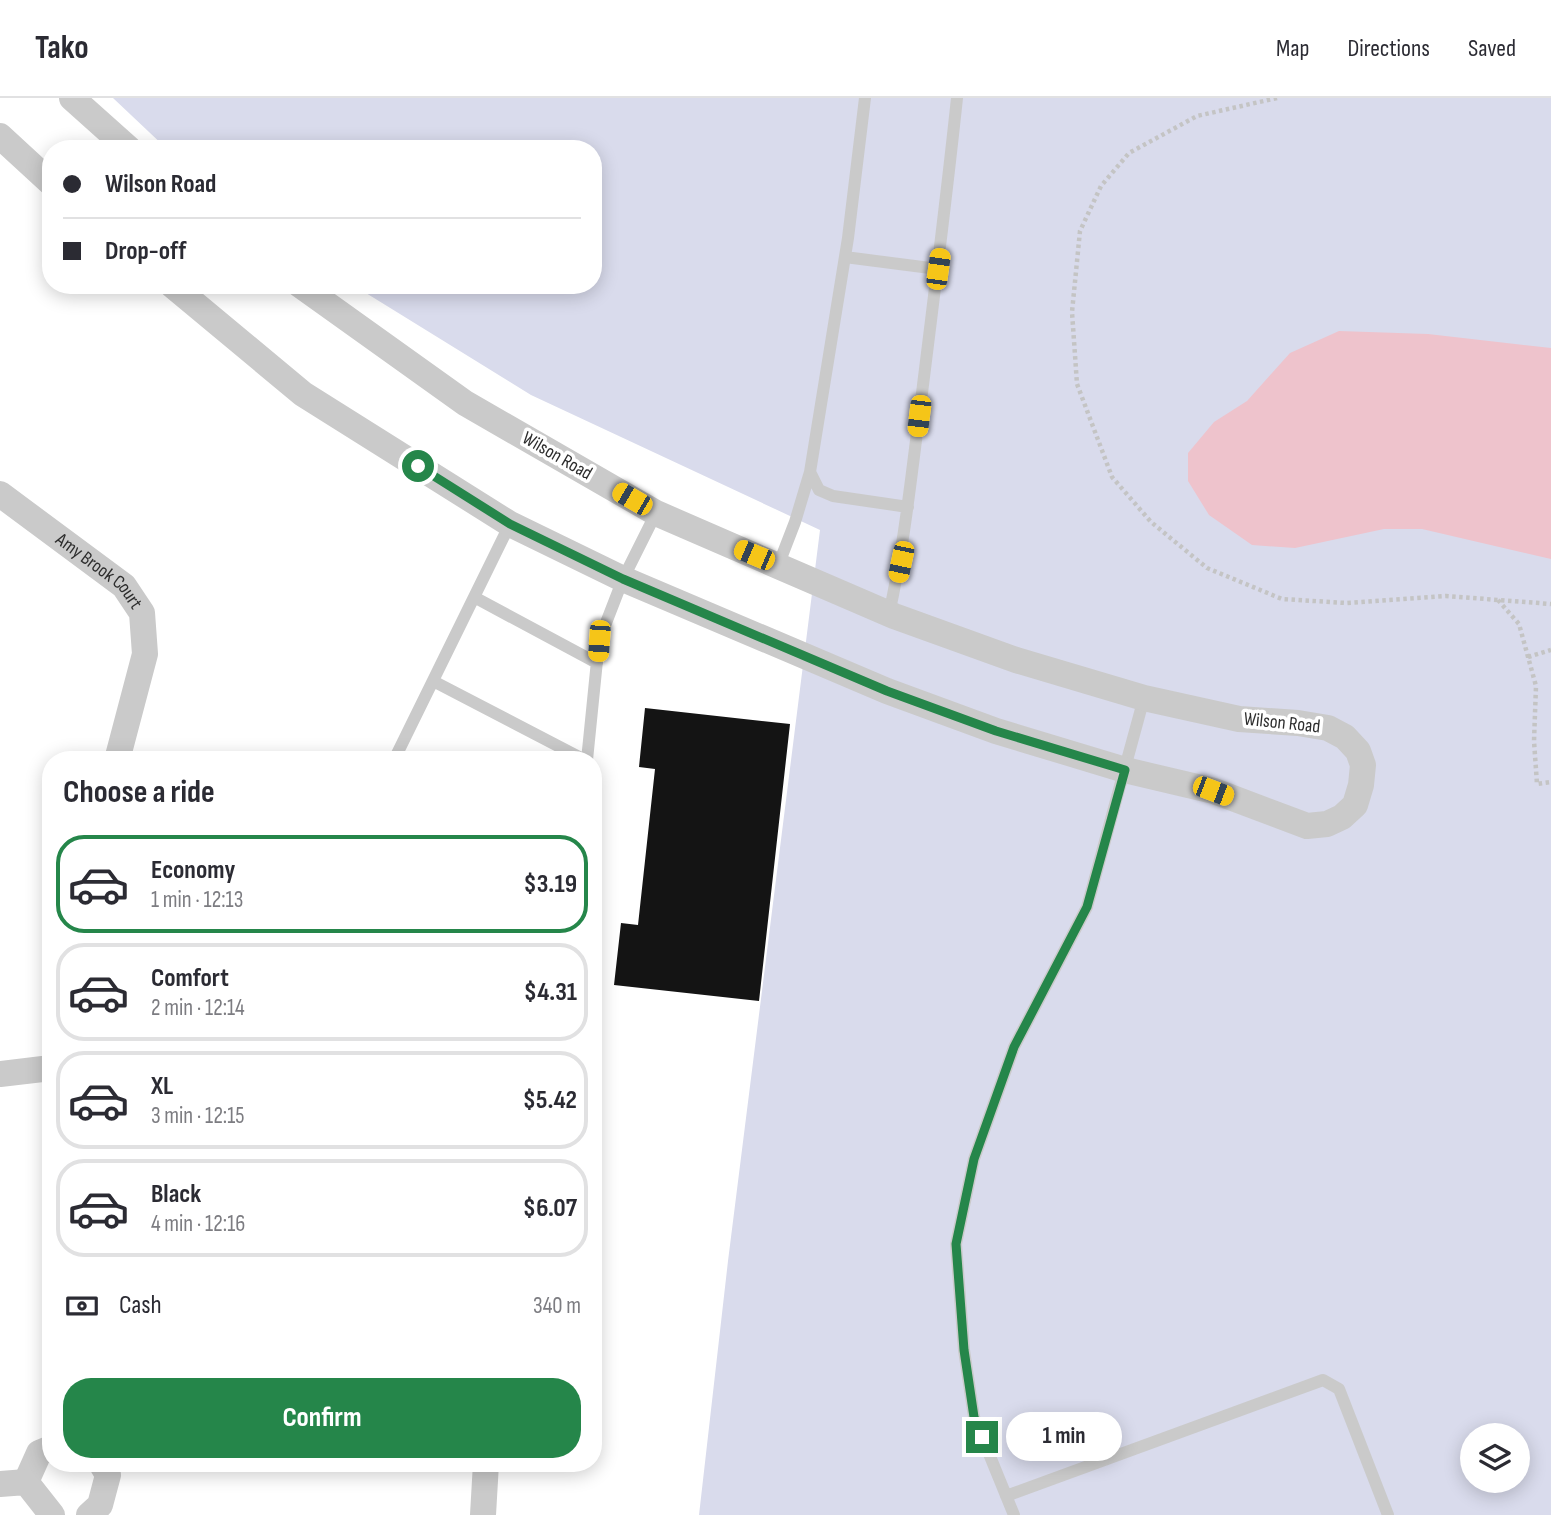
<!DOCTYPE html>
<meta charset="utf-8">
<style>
:root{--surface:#fff;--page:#f7f7f7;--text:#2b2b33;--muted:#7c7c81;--line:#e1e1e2;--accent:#25864a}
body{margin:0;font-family:"Sofia Sans Condensed",sans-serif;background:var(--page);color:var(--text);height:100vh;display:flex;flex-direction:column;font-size:26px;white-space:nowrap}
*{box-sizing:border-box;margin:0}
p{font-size:23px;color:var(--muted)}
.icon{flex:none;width:38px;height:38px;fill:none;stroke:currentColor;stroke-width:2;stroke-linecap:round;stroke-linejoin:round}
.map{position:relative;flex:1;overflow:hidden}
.panel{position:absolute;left:42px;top:653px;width:560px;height:721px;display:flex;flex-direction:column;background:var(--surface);border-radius:28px;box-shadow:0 4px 18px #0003}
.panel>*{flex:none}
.banner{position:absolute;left:42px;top:42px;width:560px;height:154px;border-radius:28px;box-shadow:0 4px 18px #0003;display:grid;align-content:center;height:154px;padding:0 21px;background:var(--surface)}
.controls{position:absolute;left:1460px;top:1325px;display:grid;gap:14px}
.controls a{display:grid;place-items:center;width:70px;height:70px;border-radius:50%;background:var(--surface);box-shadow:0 4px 18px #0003;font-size:35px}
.end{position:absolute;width:32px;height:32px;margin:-16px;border:9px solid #25864a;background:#fff;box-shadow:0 0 0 4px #fff}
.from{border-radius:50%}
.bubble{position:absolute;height:49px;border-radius:24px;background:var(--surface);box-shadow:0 4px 18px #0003;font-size:23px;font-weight:700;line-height:49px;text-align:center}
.car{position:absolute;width:21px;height:42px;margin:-21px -10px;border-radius:9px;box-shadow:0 0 5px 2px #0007;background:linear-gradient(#f5c518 24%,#345 0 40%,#f5c518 0 76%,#345 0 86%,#f5c518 0)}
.banner b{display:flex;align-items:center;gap:24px;height:66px;font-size:26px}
.banner b+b{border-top:2px solid var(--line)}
.banner i{width:18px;height:18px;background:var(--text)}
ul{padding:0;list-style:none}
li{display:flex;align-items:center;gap:21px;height:98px;margin:0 14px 10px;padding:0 7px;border:4px solid var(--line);border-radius:28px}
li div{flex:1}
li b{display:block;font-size:26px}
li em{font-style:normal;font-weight:700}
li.current{border-color:var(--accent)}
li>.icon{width:63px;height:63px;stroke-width:1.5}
h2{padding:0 21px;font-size:32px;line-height:84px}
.pay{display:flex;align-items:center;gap:18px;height:77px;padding:0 21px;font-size:26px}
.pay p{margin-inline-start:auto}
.primary-button{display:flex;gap:14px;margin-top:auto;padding:14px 21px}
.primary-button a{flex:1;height:80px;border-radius:28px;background:var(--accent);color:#fff;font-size:28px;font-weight:700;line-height:80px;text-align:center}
header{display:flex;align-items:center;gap:42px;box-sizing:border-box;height:98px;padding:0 35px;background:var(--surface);border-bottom:2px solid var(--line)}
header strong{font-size:33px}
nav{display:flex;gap:38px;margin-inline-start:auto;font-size:24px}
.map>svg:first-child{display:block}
.green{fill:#d9dbec;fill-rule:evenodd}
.water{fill:#eec3cc}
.building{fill:#141414}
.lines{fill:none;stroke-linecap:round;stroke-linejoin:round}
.path{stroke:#c4c4c4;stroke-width:4.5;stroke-dasharray:3.5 3.5;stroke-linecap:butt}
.lane{stroke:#cacaca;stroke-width:12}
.street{stroke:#cacaca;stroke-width:26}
.route{stroke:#25864a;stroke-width:9}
.labels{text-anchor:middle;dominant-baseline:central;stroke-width:7;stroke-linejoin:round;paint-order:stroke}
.street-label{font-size:19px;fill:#2d2d2d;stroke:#fff}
</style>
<header>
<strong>Tako</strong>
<nav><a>Map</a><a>Directions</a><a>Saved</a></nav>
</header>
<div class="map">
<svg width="1551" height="1417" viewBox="0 0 1551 1417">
<rect width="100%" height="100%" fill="#fff"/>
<!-- green -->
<path class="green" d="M113,0H1551V1417H699L728,1163L820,432L531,297L353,187H593V51H167ZM1472,1337H1517V1382H1472Z"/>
<!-- water -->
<path class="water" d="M1339,233L1428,236L1551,250V461L1422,431H1384L1295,450L1252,447L1209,417L1188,383V355L1214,324L1247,303L1290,255Z"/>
<!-- building -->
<path class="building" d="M645,610L790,626L759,903L614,887L621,825L638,827L655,671L639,669Z"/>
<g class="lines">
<!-- path -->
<path class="path" d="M1277,0L1197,18L1129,55L1101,88L1080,133L1072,214L1077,286L1112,379L1151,424L1207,470L1282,501L1346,505L1446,498L1551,506
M1498,502L1519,526L1536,588L1534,643L1537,686L1551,684
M1528,559L1551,552"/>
<!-- lane -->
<path class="lane" d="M845,159L938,171
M810,374L819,392L833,398L908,409
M778,468L795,424L810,374L848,140L865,0
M474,499L597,565
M889,516C904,448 911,380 920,311C933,207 946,104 957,0
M433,583L585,662
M394,662L510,426
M587,662L599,543L623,481L656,415
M1006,1398L1323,1282L1339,1291L1388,1417
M1014,1417L974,1319L964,1252L956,1146L974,1061L1014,949L1087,809L1144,600"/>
<!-- street -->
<g class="street">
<path d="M72,0L129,51"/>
<path d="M0,38L51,85"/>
<path d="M172,187L303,296L510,426L623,481L887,593L996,633L1125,672L1214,693L1307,728L1327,726L1342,719L1355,707L1361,687L1363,667L1358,653L1345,639L1328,630L1298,625L1239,621L1144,600L1016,562L894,518L778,468L656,415L465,305L300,187"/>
<path id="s1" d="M0,396L124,488L142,515L145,556L117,662"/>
<path d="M0,976L51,970"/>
<path d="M26,1384L39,1355L51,1350"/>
<path d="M0,1386L26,1384L52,1417"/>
<path d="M89,1417L100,1407L108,1377L101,1365"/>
<path d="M483,1417L486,1365"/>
</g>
</g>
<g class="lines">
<!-- route -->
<path class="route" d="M418,368L510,426L623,481L887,593L996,633L1125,672L1087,809L1014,949L974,1061L956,1146L964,1252L974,1319L982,1339"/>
</g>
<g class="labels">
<!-- street labels -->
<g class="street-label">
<text transform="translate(557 358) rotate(30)">Wilson Road</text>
<text stroke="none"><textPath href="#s1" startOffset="126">Amy Brook Court</textPath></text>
<text transform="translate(1282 625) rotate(6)">Wilson Road</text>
</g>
</g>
</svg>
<div class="controls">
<a><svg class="icon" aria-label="layers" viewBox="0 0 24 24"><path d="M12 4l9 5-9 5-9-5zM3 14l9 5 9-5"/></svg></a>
</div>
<i class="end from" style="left:418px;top:368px"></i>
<i class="end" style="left:982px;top:1339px"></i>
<div class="bubble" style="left:1006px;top:1314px;width:116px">1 min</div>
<i class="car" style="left:938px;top:171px;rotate:8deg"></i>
<i class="car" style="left:919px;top:318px;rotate:187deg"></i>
<i class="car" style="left:632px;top:401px;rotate:300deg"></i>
<i class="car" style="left:754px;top:457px;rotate:293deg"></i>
<i class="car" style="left:901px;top:464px;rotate:192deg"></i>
<i class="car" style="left:599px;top:543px;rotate:184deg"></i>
<i class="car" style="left:1213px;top:693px;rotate:111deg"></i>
<div class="banner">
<b><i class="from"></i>Wilson Road</b>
<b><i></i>Drop-off</b>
</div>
<section class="panel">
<h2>Choose a ride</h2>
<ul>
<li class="current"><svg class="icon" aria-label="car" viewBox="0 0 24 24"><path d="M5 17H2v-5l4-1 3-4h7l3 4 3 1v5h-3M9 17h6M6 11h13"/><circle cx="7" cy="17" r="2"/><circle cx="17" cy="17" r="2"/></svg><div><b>Economy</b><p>1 min · 12:13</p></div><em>$3.19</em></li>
<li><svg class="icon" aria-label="car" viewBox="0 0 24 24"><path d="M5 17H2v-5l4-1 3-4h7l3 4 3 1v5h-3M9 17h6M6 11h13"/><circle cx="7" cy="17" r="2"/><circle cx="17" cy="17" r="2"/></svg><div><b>Comfort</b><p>2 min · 12:14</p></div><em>$4.31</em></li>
<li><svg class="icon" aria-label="car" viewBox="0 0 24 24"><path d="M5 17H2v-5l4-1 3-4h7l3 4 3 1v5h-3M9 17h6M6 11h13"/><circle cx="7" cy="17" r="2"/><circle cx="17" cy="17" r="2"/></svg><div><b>XL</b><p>3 min · 12:15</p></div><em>$5.42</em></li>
<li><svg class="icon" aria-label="car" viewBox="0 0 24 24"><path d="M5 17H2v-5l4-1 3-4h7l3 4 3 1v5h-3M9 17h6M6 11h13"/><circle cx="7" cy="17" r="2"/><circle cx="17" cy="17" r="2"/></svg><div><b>Black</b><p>4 min · 12:16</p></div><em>$6.07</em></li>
</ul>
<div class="pay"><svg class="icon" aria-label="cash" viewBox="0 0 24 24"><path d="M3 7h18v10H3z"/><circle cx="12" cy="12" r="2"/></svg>Cash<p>340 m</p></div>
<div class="primary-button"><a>Confirm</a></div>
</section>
</div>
